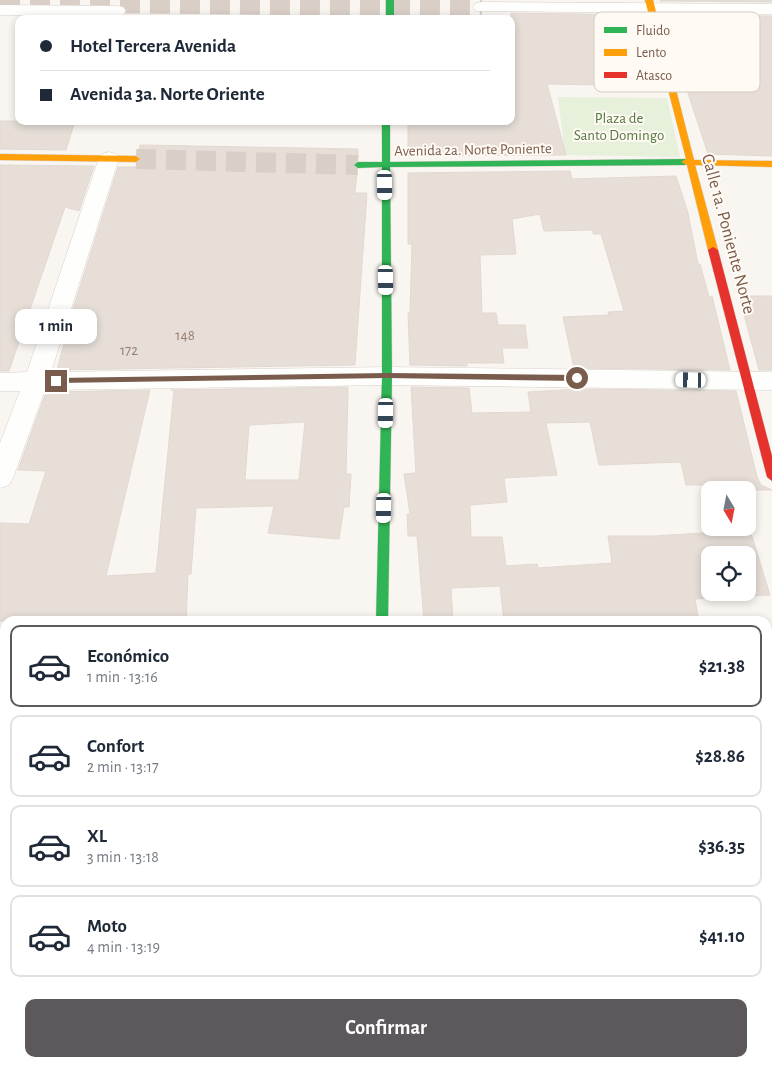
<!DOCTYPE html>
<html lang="es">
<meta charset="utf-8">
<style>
:root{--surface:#fff;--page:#f6f6f7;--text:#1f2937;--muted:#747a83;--line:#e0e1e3;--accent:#5c585b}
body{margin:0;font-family:"Alegreya Sans",sans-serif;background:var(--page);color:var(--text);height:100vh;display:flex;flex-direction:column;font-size:19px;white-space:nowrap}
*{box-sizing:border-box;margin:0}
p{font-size:16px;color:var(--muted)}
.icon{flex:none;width:28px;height:28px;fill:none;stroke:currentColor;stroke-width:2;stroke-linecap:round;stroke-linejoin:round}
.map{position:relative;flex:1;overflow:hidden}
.side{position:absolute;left:0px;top:616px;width:772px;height:451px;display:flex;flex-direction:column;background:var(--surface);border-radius:15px 15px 0 0;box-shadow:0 2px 8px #0003}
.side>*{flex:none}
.top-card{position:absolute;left:15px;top:15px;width:500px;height:110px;border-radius:10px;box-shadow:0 2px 8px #0003;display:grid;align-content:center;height:110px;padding:0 25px;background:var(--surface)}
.needle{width:32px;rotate:170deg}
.controls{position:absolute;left:701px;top:481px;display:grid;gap:10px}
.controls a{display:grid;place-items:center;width:55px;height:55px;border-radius:10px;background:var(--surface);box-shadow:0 2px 8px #0003;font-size:25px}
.end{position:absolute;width:22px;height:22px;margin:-11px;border:6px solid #7a5c4d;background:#fff;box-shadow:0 0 0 2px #fff}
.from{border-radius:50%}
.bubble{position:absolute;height:35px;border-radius:10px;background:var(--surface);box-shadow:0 2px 8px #0003;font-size:16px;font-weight:600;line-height:35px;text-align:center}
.car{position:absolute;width:15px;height:30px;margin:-15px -8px;border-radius:6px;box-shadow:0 0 4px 1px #0007;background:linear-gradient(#fff 24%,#345 0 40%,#fff 0 76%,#345 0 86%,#fff 0)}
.top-card b{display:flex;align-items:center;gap:18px;height:48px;font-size:19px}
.top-card b+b{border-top:1px solid var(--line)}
.top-card i{width:12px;height:12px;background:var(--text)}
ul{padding:9px 0 0;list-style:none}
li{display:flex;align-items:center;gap:15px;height:82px;margin:0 10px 8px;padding:0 15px;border:2px solid var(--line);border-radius:10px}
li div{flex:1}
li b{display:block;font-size:19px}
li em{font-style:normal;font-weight:600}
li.active{border-color:var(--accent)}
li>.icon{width:45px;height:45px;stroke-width:1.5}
.button{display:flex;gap:10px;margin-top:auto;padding:10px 25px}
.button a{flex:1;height:58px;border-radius:10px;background:var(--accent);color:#fff;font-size:20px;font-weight:600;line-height:58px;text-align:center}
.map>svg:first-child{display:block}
.green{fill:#e7f0db}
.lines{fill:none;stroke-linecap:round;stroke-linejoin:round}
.river{fill:#d0e8ea;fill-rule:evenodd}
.building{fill:#e6ded7;stroke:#e2d8d2;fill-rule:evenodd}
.street-tunnel{stroke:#d9cfc7;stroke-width:20;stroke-dasharray:20 10;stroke-linecap:butt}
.secondary-tunnel{stroke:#d9cfc7;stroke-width:20;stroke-dasharray:20 10;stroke-linecap:butt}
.street-casing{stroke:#d7d1cb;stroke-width:1}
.fast-casing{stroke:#d9d2cb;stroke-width:1}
.slow-casing{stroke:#d9d2cb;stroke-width:1}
.jam-casing{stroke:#d9d2cb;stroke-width:1}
.path{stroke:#dcd5d0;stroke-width:4;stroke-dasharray:1 4.5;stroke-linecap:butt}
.street{fill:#fefefd;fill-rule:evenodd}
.fast{fill:#30b455;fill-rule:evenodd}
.slow{fill:#ff9f0a;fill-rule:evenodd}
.jam{fill:#e5322d;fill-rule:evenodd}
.route{fill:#7a5c4d}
.labels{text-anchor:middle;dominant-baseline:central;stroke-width:4;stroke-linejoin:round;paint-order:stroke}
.far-park-label{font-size:15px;fill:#537a41;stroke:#fffaf3}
.far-street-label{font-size:15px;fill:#7a5c4d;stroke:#fffaf3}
.number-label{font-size:15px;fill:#977e72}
.street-label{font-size:18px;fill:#7a5c4d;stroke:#fffaf3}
.key{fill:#fffaf3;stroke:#d7cbc1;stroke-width:1}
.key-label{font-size:14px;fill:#7a5c4d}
</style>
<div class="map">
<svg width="772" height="1067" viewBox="0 0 772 1067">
<rect width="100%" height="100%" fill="#f9f5f0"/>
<!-- green -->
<path class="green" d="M558,97L667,98L680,157L565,155Z"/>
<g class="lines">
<!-- river -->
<path class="river" d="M772,918V984L768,985V919Z
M144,1062H218L217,1067H142Z"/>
</g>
<!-- building -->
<path class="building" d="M660,0H772V2L660,1Z
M511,13L642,15L660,86L547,84L566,155L408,156V121H511Z
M664,15L772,16V156L708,154L686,87L683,86Z
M0,121H75L66,150L0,149Z
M140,145L358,149V158H351L346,164L349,171L357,172L355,193H367L355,365L57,370L74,306L118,167H136L144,164L148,159L144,154L139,152Z
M0,165L94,166L79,211L65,207L9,371H0Z
M570,171L572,179L676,176L688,213L698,264H700L709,297L712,296L730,370L574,368L563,317L609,315L608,312L624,311L601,234H593V230L544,231L540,214L512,219L516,254L480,255L482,313H496L498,325H525L528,348H502L504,363H467V366L410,365L408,313H410L412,244H408V173Z
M739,296H772V370H759Z
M348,387L346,474H351L349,507H344L339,539L268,533L274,506L196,508L191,574H188L186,621H0V523L29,524L46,471L18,470L45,395H50L51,392L150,390L106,576L156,573L174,390H171ZM305,422L299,480H245L249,425Z
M411,387L469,388L472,413L531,412L528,392L579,389L736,391L757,477L761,485L772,490H712L711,485H686L681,462L599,465L590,422L546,423L557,475L504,478L507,502L470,505L471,537H502L506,566L537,564L538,568L612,563L608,536H655L750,530L770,595L695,599L699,621H504L500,586L451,588L453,621H424L417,536H408L407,514H410L404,474L416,473ZM710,555H748V592H710Z"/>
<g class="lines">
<!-- street-tunnel -->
<path class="street-tunnel" d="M0,2L482,7"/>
<!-- secondary-tunnel -->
<path class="secondary-tunnel" d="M136,159L358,165"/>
<defs>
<path id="street" d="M482,2L772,4V14L476,11L473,7L476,3Z
M0,5L117,6L123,7L126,11L123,15L117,16L0,15Z
M109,152L116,154L119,158L51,372L387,367L772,372V390L387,385L45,390L13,478L9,485L0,488V443L20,391H0V373L27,372L99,158L102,154Z
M768,676H772V704H768Z
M0,680H5V708H0Z
M768,911H772V945H768Z
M772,1047V1067H745L747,1062H768V1048Z"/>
<path id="fast" d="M386,0H394V19H386Z
M382,121H390V162L685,159L689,162L685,165L390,167L392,376L388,621H376L382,376V167L358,168L354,165L358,162H382Z"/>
<path id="slow" d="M645,0H653L694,160L772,161V167L695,165L718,250L713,253L708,250L687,165L681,162L686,159Z
M0,154L136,156L140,159L136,162L0,160Z
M361,1062H377V1067H361Z"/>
<path id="jam" d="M713,247L718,250L772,456V481L767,477L708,250Z"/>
</defs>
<!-- street casing -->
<use href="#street" class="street-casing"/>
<!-- fast casing -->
<use href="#fast" class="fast-casing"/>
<!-- slow casing -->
<use href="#slow" class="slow-casing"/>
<!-- jam casing -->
<use href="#jam" class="jam-casing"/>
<!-- path -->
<path class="path" d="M64,1067L71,1062"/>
<!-- street -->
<use href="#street" class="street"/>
<!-- fast -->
<use href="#fast" class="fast"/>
<!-- slow -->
<use href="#slow" class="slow"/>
<!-- jam -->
<use href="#jam" class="jam"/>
</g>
<!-- route -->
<path class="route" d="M387,373L577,375L581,378L577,381L387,378L56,383L52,381L56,378Z"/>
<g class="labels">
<!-- far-park labels -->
<g class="far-park-label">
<text x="619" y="118">Plaza de<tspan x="619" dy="17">Santo Domingo</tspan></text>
</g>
<!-- far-street labels -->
<g class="far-street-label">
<text transform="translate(473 150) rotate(-1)">Avenida 2a. Norte Poniente</text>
</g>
<!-- number labels -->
<g class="number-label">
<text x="185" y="335">148</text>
<text x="129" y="350">172</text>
</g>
<!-- street labels -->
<g class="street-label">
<text transform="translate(728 234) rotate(75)">Calle 1a. Poniente Norte</text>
</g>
</g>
<!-- legend -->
<rect x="594" y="12" width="166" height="80" rx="8" class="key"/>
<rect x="604" y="27" width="23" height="6" fill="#30b455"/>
<rect x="604" y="49" width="23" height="7" fill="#ff9f0a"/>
<rect x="604" y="72" width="23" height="6" fill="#e5322d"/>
<g class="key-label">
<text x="636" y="35">Fluido</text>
<text x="636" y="57">Lento</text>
<text x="636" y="80">Atasco</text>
</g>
</svg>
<div class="controls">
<a><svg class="needle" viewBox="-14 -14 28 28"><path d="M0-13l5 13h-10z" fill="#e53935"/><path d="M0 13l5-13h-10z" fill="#747a83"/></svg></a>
<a><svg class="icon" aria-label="locate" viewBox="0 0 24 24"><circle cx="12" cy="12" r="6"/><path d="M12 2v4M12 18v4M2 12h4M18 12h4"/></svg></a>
</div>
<i class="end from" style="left:577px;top:378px"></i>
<i class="end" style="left:56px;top:381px"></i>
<div class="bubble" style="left:15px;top:309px;width:82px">1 min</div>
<i class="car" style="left:385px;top:185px;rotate:179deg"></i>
<i class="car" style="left:386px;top:280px;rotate:179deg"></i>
<i class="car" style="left:691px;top:380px;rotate:271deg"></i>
<i class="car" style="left:386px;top:413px;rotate:181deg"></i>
<i class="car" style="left:384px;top:508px;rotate:181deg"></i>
<div class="top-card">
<b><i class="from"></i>Hotel Tercera Avenida</b>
<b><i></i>Avenida 3a. Norte Oriente</b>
</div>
<section class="side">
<ul>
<li class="active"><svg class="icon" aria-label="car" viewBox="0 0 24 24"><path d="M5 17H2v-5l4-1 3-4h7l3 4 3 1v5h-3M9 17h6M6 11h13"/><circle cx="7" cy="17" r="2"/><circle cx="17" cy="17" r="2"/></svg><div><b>Económico</b><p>1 min · 13:16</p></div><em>$21.38</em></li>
<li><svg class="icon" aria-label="car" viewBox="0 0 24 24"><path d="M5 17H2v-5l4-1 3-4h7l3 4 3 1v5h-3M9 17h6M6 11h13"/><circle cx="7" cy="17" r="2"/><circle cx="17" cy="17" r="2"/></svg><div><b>Confort</b><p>2 min · 13:17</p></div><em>$28.86</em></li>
<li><svg class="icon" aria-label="car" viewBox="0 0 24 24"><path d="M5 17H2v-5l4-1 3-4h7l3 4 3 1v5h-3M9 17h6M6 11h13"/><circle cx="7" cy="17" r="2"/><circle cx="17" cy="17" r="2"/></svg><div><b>XL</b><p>3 min · 13:18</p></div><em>$36.35</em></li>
<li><svg class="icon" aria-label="car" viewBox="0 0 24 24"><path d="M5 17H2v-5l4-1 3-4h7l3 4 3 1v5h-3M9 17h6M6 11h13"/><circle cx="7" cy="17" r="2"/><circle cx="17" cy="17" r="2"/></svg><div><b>Moto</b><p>4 min · 13:19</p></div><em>$41.10</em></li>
</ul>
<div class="button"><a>Confirmar</a></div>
</section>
</div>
